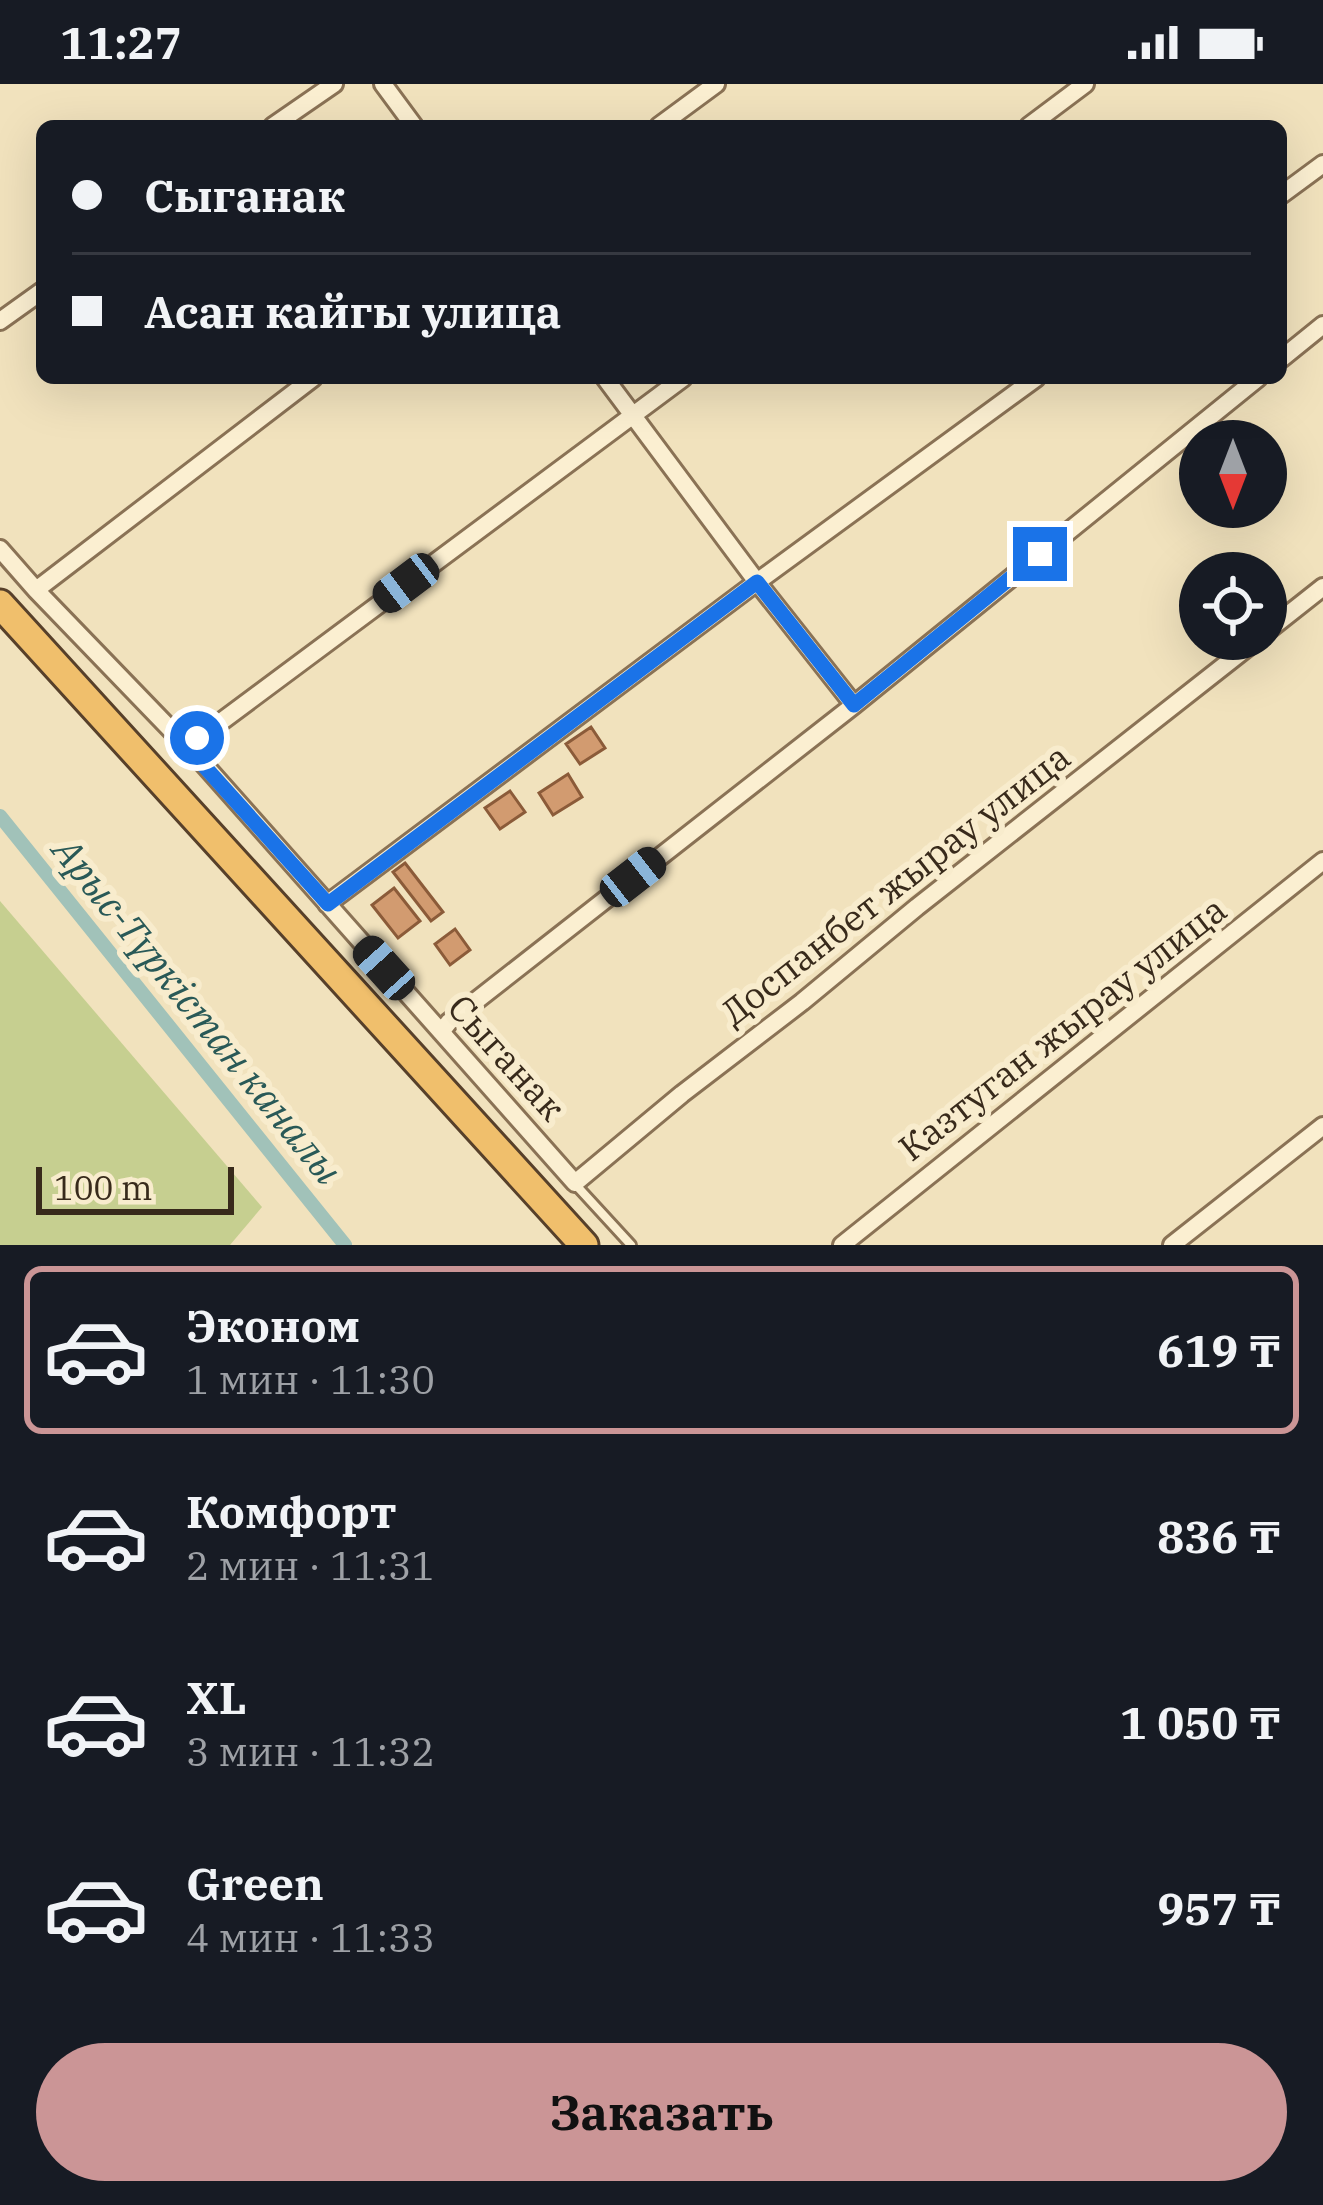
<!DOCTYPE html>
<html lang="ru">
<meta charset="utf-8">
<style>
:root{--surface:#171b24;--page:#242831;--text:#f1f3f6;--muted:#9ea1a6;--line:#363941;--accent:#cb9596}
body{margin:0;font-family:"IBM Plex Serif",serif;background:var(--page);color:var(--text);height:100vh;display:flex;flex-direction:column;font-size:45px;white-space:nowrap}
*{box-sizing:border-box;margin:0}
p{font-size:39px;color:var(--muted)}
.icon{flex:none;width:66px;height:66px;fill:none;stroke:currentColor;stroke-width:2;stroke-linecap:round;stroke-linejoin:round}
.map{position:relative;height:1161px;overflow:hidden}
.side{display:flex;flex-direction:column;background:var(--surface);flex:1}
.side>*{flex:none}
.guide{position:absolute;left:36px;top:36px;width:1251px;height:264px;border-radius:18px;box-shadow:0 12px 48px #0002;display:grid;align-content:center;height:264px;padding:0 36px;background:var(--surface)}
.needle{width:78px;rotate:180deg}
.buttons{position:absolute;left:1179px;top:336px;display:grid;gap:24px}
.buttons a{display:grid;place-items:center;width:108px;height:108px;border-radius:50%;background:var(--surface);box-shadow:0 12px 48px #0002;font-size:60px}
.scale{position:absolute;left:36px;bottom:30px;width:198px;box-sizing:border-box;padding-left:12px;border:6px solid #382a1b;border-top:0;font-size:33px;line-height:42px;white-space:nowrap;color:#382a1b;-webkit-text-stroke:9px #f8eccd;paint-order:stroke}
.end{position:absolute;width:54px;height:54px;margin:-27px;border:15px solid #1a73e8;background:#fff;box-shadow:0 0 0 6px #fff}
.from{border-radius:50%}
.car{position:absolute;width:36px;height:72px;margin:-36px -18px;border-radius:15px;box-shadow:0 0 9px 3px #0007;background:linear-gradient(#222 24%,#8ab4d8 0 40%,#222 0 76%,#8ab4d8 0 86%,#222 0)}
.guide b{display:flex;align-items:center;gap:42px;height:114px;font-size:45px}
.guide b+b{border-top:3px solid var(--line)}
.guide i{width:30px;height:30px;background:var(--text)}
ul{padding:21px 0 0;list-style:none}
li{display:flex;align-items:center;gap:36px;height:168px;margin:0 24px 18px;padding:0 12px;border:6px solid transparent;border-radius:18px}
li div{flex:1}
li b{display:block;font-size:45px}
li em{font-style:normal;font-weight:700}
li.selected{border-color:var(--accent)}
li>.icon{width:108px;height:108px;stroke-width:1.5}
.primary-button{display:flex;gap:24px;margin-top:auto;padding:24px 36px}
.primary-button a{flex:1;height:138px;border-radius:72px;background:var(--accent);color:#111;font-size:48px;font-weight:700;line-height:138px;text-align:center}
.status{display:flex;justify-content:space-between;align-items:center;height:84px;padding:0 60px;background:var(--surface);direction:ltr}
.status svg{height:33px;fill:currentColor}
.map>svg:first-child{display:block}
.green{fill:#c6cf90}
.lines{fill:none;stroke-linecap:round;stroke-linejoin:round}
.canal{stroke:#a1c2b9;stroke-width:14}
.building{fill:#d29b70;stroke:#8b5b39;stroke-width:3}
.service-casing{stroke:#8a7255;stroke-width:14}
.minor-casing{stroke:#8a7255;stroke-width:22}
.trunk-casing{stroke:#57402a;stroke-width:33}
.service{stroke:#fbefd1;stroke-width:8}
.minor{stroke:#fbefd1;stroke-width:16}
.trunk{stroke:#f0bf6c;stroke-width:27}
.route{stroke:#1a73e8;stroke-width:15}
.labels{text-anchor:middle;dominant-baseline:central;stroke-width:12;stroke-linejoin:round;paint-order:stroke}
.street-label{font-size:36px;fill:#382a1b;stroke:#f8eccd}
.water-label{font-size:39px;font-style:italic;fill:#295957;stroke:#f8eccd}
</style>
<div class="status"><b>11:27</b><svg viewBox="0 0 49 12"><path d="M0 12V9h3v3zM5 12V6h3v6zM10 12V3h3v9zM15 12V0h3v12zM26 1h20v11H26zM47 4h2v5h-2z"/></svg></div>
<div class="map">
<svg width="1323" height="1161" viewBox="0 0 1323 1161">
<rect width="100%" height="100%" fill="#f1e2bd"/>
<!-- green -->
<path class="green" d="M0,817L262,1123L230,1161H0Z"/>
<g class="lines">
<!-- canal -->
<path class="canal" d="M0,732L345,1161"/>
</g>
<!-- building -->
<path class="building" d="M591,643L605,664L580,680L566,660Z
M568,690L582,713L553,731L539,709Z
M510,707L525,728L500,745L485,724Z
M405,779L443,828L431,837L393,788Z
M394,804L420,837L398,854L372,821Z
M455,845L470,866L450,881L435,860Z"/>
<g class="lines">
<defs>
<path id="service" d="M575,1100L631,1161"/>
<path id="minor" d="M383,0L414,42
M273,42L334,0
M659,42L716,0
M1029,42L1085,0
M1281,111L1323,80
M0,237L42,207
M1281,275L1323,241
M605,294L757,498L854,621
M0,465L36,506L200,676L575,1099L682,1010L802,918L917,823L1258,555
M36,506L313,294
M1266,548L1323,503
M187,663L683,294
M327,820L757,498L1036,294
M441,948L449,938L854,621L1258,294
M842,1161L1323,777
M1172,1161L1323,1042"/>
<path id="trunk" d="M0,520L584,1161"/>
</defs>
<!-- service casing -->
<use href="#service" class="service-casing"/>
<!-- minor casing -->
<use href="#minor" class="minor-casing"/>
<!-- trunk casing -->
<use href="#trunk" class="trunk-casing"/>
<!-- service -->
<use href="#service" class="service"/>
<!-- minor -->
<use href="#minor" class="minor"/>
<!-- trunk -->
<use href="#trunk" class="trunk"/>
</g>
<g class="lines">
<!-- route -->
<path class="route" d="M197,654L187,663L328,820L757,498L854,621L1040,470"/>
</g>
<g class="labels">
<!-- street labels -->
<g class="street-label">
<text transform="translate(895 800) rotate(-38)">Доспанбет жырау улица</text>
<text transform="translate(1062 944) rotate(-38)">Казтуган жырау улица</text>
<text transform="translate(507 973) rotate(48)">Сыганак</text>
</g>
<!-- water labels -->
<g class="water-label">
<text transform="translate(198 926) rotate(51)">Арыс-Түркістан каналы</text>
</g>
</g>
</svg>
<div class="buttons">
<a><svg class="needle" viewBox="-14 -14 28 28"><path d="M0-13l5 13h-10z" fill="#e53935"/><path d="M0 13l5-13h-10z" fill="#9ea1a6"/></svg></a>
<a><svg class="icon" aria-label="locate" viewBox="0 0 24 24"><circle cx="12" cy="12" r="6"/><path d="M12 2v4M12 18v4M2 12h4M18 12h4"/></svg></a>
</div>
<div class="scale">100 m</div>
<i class="end from" style="left:197px;top:654px"></i>
<i class="end" style="left:1040px;top:470px"></i>
<i class="car" style="left:406px;top:499px;rotate:233deg"></i>
<i class="car" style="left:633px;top:793px;rotate:52deg"></i>
<i class="car" style="left:384px;top:884px;rotate:318deg"></i>
<div class="guide">
<b><i class="from"></i>Сыганак</b>
<b><i></i>Асан кайгы улица</b>
</div>
</div>
<section class="side">
<ul>
<li class="selected"><svg class="icon" aria-label="car" viewBox="0 0 24 24"><path d="M5 17H2v-5l4-1 3-4h7l3 4 3 1v5h-3M9 17h6M6 11h13"/><circle cx="7" cy="17" r="2"/><circle cx="17" cy="17" r="2"/></svg><div><b>Эконом</b><p>1 мин · 11:30</p></div><em>619 ₸</em></li>
<li><svg class="icon" aria-label="car" viewBox="0 0 24 24"><path d="M5 17H2v-5l4-1 3-4h7l3 4 3 1v5h-3M9 17h6M6 11h13"/><circle cx="7" cy="17" r="2"/><circle cx="17" cy="17" r="2"/></svg><div><b>Комфорт</b><p>2 мин · 11:31</p></div><em>836 ₸</em></li>
<li><svg class="icon" aria-label="car" viewBox="0 0 24 24"><path d="M5 17H2v-5l4-1 3-4h7l3 4 3 1v5h-3M9 17h6M6 11h13"/><circle cx="7" cy="17" r="2"/><circle cx="17" cy="17" r="2"/></svg><div><b>XL</b><p>3 мин · 11:32</p></div><em>1 050 ₸</em></li>
<li><svg class="icon" aria-label="car" viewBox="0 0 24 24"><path d="M5 17H2v-5l4-1 3-4h7l3 4 3 1v5h-3M9 17h6M6 11h13"/><circle cx="7" cy="17" r="2"/><circle cx="17" cy="17" r="2"/></svg><div><b>Green</b><p>4 мин · 11:33</p></div><em>957 ₸</em></li>
</ul>
<div class="primary-button"><a>Заказать</a></div>
</section>
